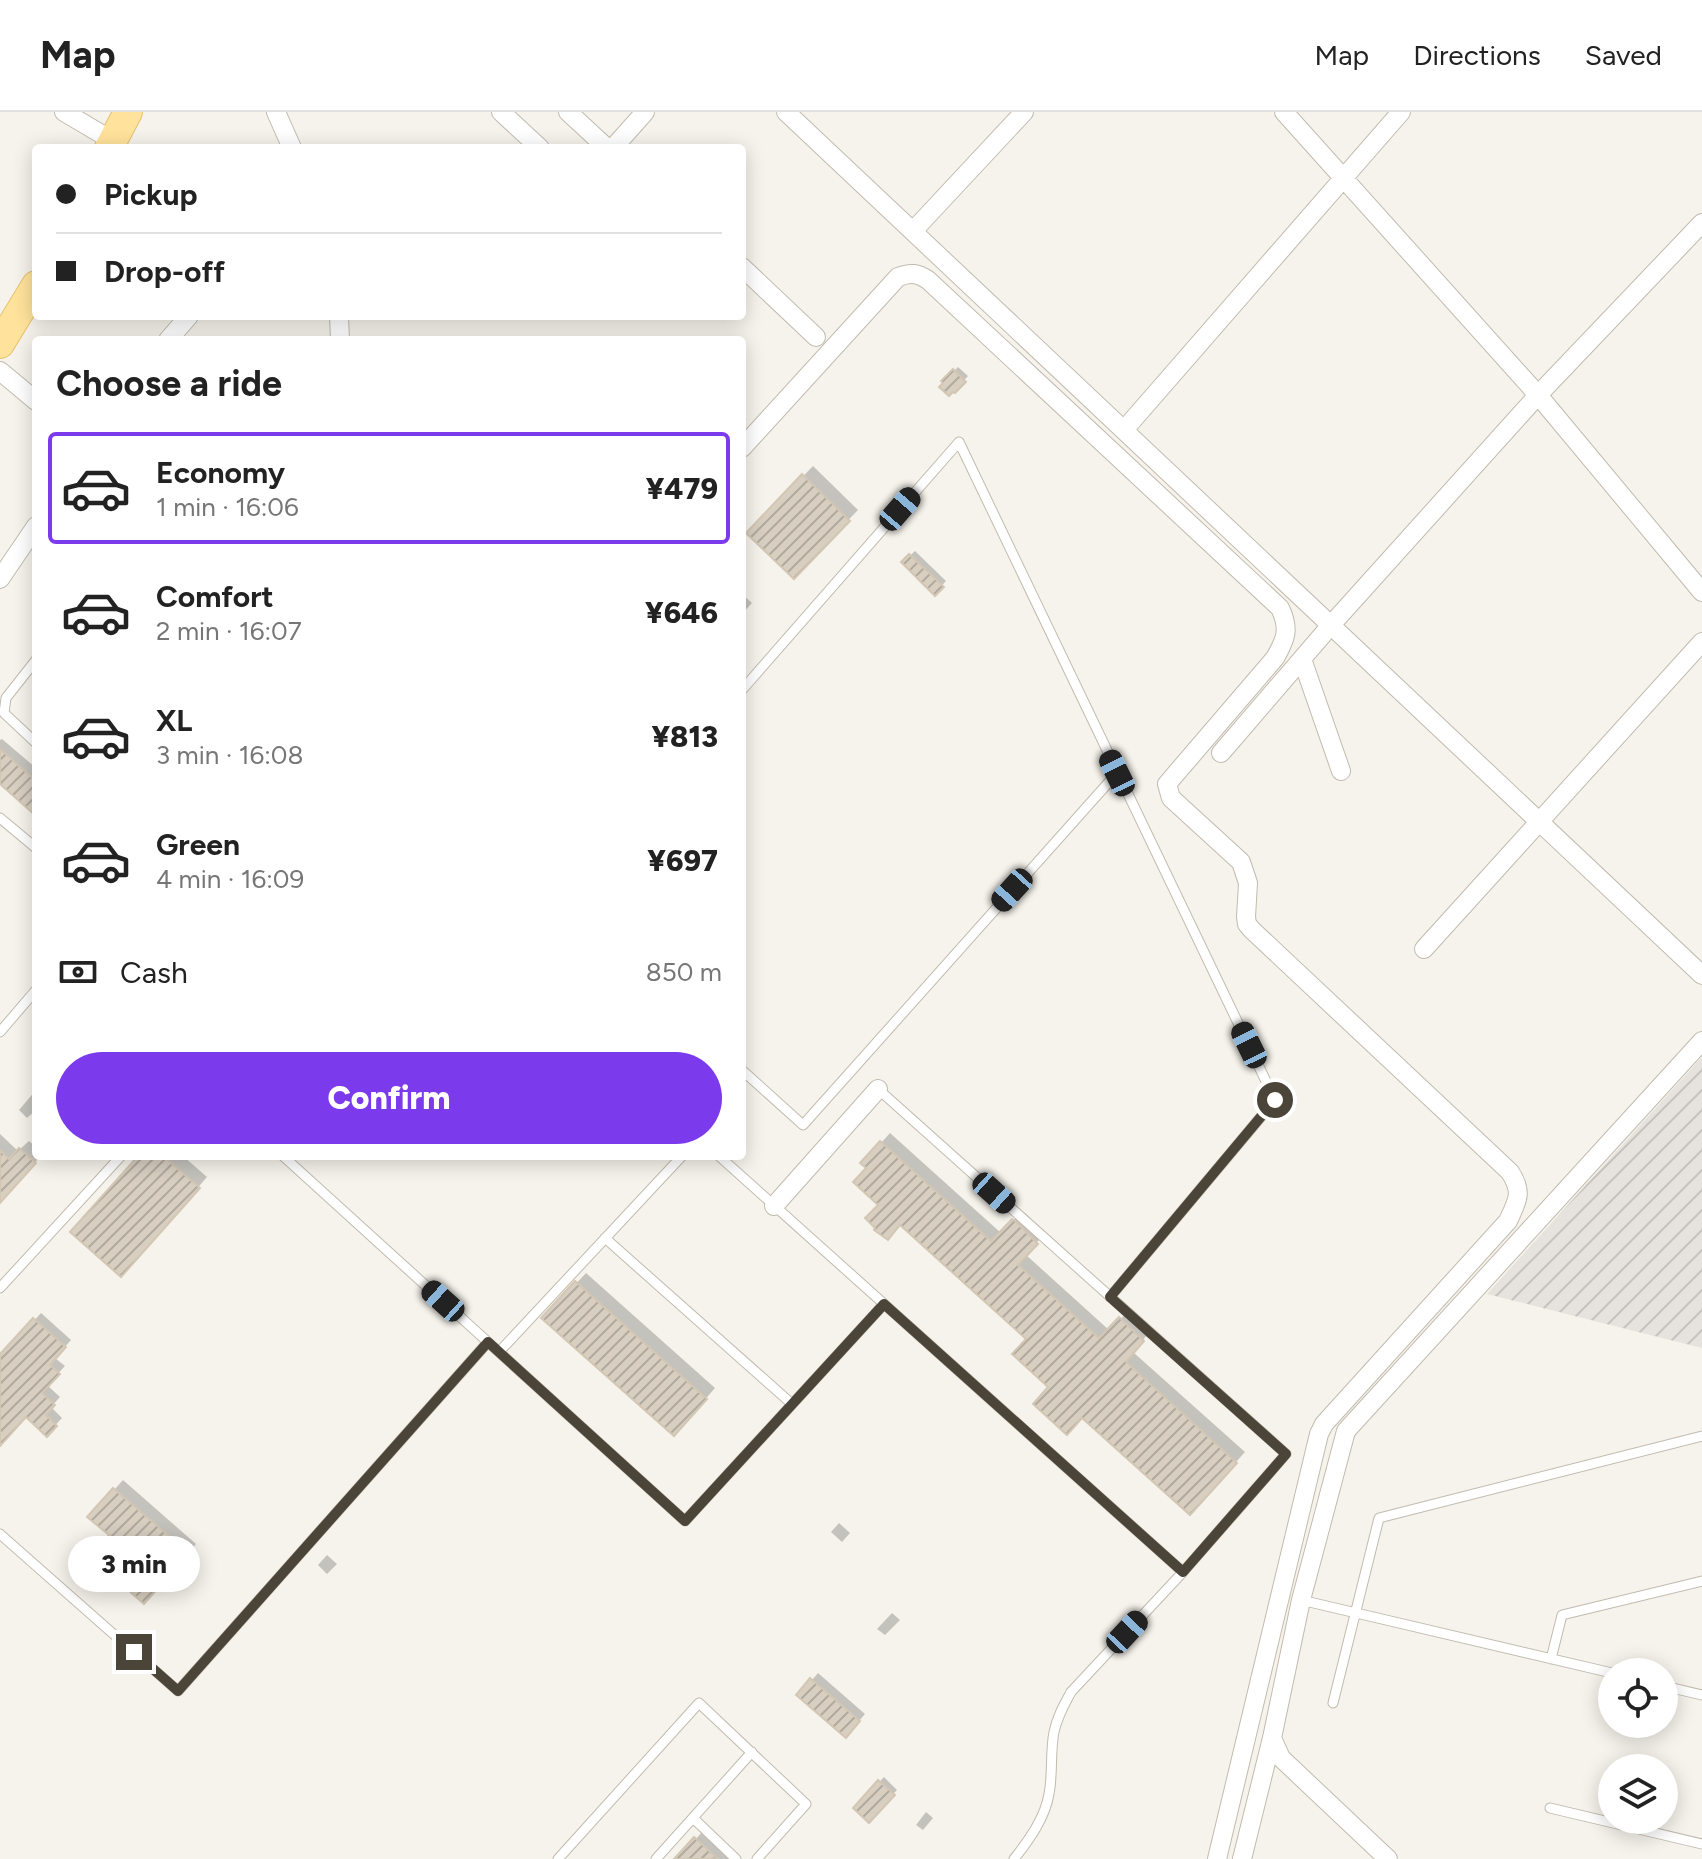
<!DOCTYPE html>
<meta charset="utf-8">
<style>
:root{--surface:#fff;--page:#f2f2f2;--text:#222;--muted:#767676;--line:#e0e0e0;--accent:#7c3aed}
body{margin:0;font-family:Figtree,sans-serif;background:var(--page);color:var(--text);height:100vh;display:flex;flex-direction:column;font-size:30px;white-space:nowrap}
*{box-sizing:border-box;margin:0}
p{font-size:26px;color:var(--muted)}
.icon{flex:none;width:44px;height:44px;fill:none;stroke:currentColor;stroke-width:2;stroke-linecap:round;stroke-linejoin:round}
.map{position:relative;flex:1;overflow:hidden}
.details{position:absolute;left:32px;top:224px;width:714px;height:824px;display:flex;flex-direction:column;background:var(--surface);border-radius:8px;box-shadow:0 4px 20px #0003}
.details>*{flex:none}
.hud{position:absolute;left:32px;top:32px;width:714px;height:176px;border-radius:8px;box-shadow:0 4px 20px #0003;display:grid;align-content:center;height:176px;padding:0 24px;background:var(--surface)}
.controls{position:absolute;left:1598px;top:1546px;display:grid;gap:16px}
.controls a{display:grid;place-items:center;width:80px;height:80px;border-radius:50%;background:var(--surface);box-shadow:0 4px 20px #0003;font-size:40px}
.end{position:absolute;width:36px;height:36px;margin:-18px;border:10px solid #4b4439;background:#fff;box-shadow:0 0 0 4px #fff}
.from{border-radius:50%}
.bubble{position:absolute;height:56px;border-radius:28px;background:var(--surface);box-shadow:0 4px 20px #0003;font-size:26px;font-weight:800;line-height:56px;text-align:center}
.car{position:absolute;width:24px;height:48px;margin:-24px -12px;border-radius:10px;box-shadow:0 0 6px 2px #0007;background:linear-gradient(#222 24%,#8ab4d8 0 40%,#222 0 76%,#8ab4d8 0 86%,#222 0)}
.hud b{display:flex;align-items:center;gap:28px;height:76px;font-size:30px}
.hud b+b{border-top:2px solid var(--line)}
.hud i{width:20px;height:20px;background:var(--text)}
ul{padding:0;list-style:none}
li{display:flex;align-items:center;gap:24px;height:112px;margin:0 16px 12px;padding:0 8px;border:4px solid transparent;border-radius:8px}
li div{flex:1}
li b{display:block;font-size:30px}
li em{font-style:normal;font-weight:800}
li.active{border-color:var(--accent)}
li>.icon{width:72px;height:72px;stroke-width:1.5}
h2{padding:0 24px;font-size:36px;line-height:96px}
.pay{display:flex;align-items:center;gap:20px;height:88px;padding:0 24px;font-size:30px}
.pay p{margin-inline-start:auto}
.cta{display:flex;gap:16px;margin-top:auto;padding:16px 24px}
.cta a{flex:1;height:92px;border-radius:48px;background:var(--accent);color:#fff;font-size:32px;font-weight:800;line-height:92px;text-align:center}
header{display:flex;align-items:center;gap:48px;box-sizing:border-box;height:112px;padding:0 40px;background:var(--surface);border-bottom:2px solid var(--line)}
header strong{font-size:38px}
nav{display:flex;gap:44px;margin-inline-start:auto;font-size:28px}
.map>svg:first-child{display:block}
.industrial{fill:url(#industrial-furrows)}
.shadow{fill:#0003}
.building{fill:url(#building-hatch);stroke:#d3c7b4;stroke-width:2}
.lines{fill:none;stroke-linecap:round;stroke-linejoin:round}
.lane-casing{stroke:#c2bbae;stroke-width:11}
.street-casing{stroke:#c2bbae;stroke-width:20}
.primary-casing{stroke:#e6c16a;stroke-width:30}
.lane{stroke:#fff;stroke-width:9}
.street{stroke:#fff;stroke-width:18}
.primary{stroke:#ffe39c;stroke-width:28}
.route{stroke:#4b4439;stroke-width:10}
</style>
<header>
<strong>Map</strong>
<nav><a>Map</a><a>Directions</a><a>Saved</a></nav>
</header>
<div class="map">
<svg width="1702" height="1747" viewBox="0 0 1702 1747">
<defs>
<pattern id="industrial-furrows" width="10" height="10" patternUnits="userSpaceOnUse" patternTransform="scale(2)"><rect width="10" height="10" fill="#e6e2dd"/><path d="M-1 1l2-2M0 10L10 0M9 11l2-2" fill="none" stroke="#c7c3be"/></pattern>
<pattern id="building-hatch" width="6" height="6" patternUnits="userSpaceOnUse" patternTransform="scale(2)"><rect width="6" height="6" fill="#d8cfc1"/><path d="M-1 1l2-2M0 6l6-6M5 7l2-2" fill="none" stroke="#b1aa9e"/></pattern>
</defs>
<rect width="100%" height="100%" fill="#f6f3ec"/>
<!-- industrial -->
<path class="industrial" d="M1702,945V1236L1487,1182Z"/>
<!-- shadow -->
<path class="shadow" d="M958,255L968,264L955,278L944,269Z
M813,354L858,398L794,464L749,420Z
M915,439L946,469L935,481L903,450Z
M742,482L752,491L742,502Z
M2,627L36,656V701L0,670V628Z
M36,978V998L27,1006L19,998Z
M890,1021L1001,1121L1022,1099L1025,1101L1046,1121L1025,1142L1109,1218L1130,1198L1151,1218L1133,1240L1245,1340L1199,1391L1051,1275L1029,1226L880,1093L869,1056L863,1051Z
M0,1022L18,1039L29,1029L36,1035V1044H41L0,1089Z
M140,1044H183L207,1065L131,1153Z
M586,1161L715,1276L684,1312L544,1206Z
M41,1201L71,1228L55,1246L65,1254L47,1273L60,1285L51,1295L62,1306L47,1322L26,1302L0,1332V1246Z
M123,1368L196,1432L152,1480L111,1443V1423L90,1405Z
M839,1411L850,1421L842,1430L831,1420Z
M327,1443L337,1452L327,1462L318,1453Z
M892,1501L900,1508L885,1523L877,1517Z
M818,1561L865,1602L852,1617L812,1568Z
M884,1665L897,1678L869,1708L855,1696Z
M926,1700L933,1706L923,1718L916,1713Z
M705,1717L738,1747H677Z"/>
<!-- building -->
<path class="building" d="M953,257L966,270L955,281L953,280L949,284L939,275L943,271L941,269Z
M802,362L850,409L794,467L746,421Z
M909,442L944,475L935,484L901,450Z
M0,637L36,669V704L0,672Z
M880,1029L991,1129L1012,1107L1016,1110L1038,1132L1018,1153L1099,1226L1119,1205L1144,1229L1126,1250L1237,1351L1190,1403L1082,1306L1067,1323L1033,1292L1048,1275L1012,1242L1026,1227L900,1113L888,1128L874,1118L875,1116L865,1106L878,1093L853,1070L866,1056L860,1051Z
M19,1036L36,1051L0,1091V1038L9,1047Z
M138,1044H163L200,1076L121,1165L70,1120Z
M575,1169L707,1287L674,1324L541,1206Z
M33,1206L66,1235L50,1253L60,1262L42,1281L55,1293L46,1303L57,1314L47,1325L26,1305L0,1334V1242Z
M113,1376L189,1441L144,1492L100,1453L108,1443L99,1435L109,1423L87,1405Z
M810,1566L860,1609L846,1626L796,1583Z
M878,1668L895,1683L869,1711L853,1696Z
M694,1725L718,1747H674Z"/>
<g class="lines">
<defs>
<path id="lane" d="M36,548L6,586L4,601L36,631
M742,578L959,330L1275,988L1110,1185
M0,706L36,736
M0,920L36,878
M742,958L803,1013L1117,661
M878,977L1286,1342L1183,1460L1071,1580C1064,1593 1057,1605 1054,1620C1050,1640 1053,1662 1049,1682C1045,1706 1029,1728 1014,1747
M283,1044L685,1409L884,1192
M719,1044L1183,1460
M605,1126L792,1292
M0,1176L121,1044
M499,1240L682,1044
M0,1422L178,1579L488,1230
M1301,1488L1612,1561
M1551,1547L1562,1503L1702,1469
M1664,1574L1702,1583
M1333,1591L1379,1406L1702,1324
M1550,1696L1702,1732
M693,1706L736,1747
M558,1747L699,1591L806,1692L757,1747
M656,1747L752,1640"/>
<path id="street" d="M64,0L113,29
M276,0L292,36
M501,0L540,36
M568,0L607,36
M786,0L1702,863
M1284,0L1538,283L1702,480
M613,36L645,0
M913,119L1024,0
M742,155L816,225
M339,204L340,228
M168,228L189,204
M0,259L36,289
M1124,318L1401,0
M742,336L898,165C911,160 917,161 928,168L1280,496C1290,517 1286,527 1275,546L1167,672L1171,686L1241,750L1248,771L1246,805L1247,812L1252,818L1510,1060C1523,1080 1518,1088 1508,1109L1324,1312L1319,1322L1217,1747
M0,467L36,414
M1302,547L1341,659
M1221,641L1331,513L1538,283L1702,111
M1424,837L1702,530
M774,1094L878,977
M1272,1626L1281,1646L1388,1747
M1242,1747L1272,1626L1301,1488L1346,1319L1702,929"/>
<path id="primary" d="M109,36L128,0
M0,232L36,173"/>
</defs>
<!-- lane casing -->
<use href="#lane" class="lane-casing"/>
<!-- street casing -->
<use href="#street" class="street-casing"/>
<!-- primary casing -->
<use href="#primary" class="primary-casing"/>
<!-- lane -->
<use href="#lane" class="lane"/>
<!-- street -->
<use href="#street" class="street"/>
<!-- primary -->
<use href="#primary" class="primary"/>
</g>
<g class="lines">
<!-- route -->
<path class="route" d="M134,1540L178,1579L488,1230L685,1409L884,1192L1183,1460L1286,1342L1110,1185L1275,988"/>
</g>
</svg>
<div class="controls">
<a><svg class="icon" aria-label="locate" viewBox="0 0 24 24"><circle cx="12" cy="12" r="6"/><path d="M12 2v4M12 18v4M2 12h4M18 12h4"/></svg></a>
<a><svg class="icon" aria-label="layers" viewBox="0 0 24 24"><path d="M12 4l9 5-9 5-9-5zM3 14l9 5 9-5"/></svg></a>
</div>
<i class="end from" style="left:1275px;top:988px"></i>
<i class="end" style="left:134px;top:1540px"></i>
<div class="bubble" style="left:68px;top:1424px;width:132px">3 min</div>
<i class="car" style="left:900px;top:397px;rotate:41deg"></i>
<i class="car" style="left:1117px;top:661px;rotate:334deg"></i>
<i class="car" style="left:1012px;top:778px;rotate:222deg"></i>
<i class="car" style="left:1249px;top:933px;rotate:334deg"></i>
<i class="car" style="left:994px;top:1081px;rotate:132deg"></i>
<i class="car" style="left:443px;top:1189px;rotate:312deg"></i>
<i class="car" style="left:1127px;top:1520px;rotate:43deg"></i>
<div class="hud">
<b><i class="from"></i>Pickup</b>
<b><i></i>Drop-off</b>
</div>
<section class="details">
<h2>Choose a ride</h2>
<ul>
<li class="active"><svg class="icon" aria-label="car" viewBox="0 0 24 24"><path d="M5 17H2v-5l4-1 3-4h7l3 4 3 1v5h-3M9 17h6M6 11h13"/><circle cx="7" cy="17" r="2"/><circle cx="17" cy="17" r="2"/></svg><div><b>Economy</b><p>1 min · 16:06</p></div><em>¥479</em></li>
<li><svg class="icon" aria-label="car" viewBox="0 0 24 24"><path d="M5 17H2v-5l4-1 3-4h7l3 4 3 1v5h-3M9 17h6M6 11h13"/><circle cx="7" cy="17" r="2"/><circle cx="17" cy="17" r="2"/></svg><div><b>Comfort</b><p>2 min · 16:07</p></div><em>¥646</em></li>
<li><svg class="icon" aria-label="car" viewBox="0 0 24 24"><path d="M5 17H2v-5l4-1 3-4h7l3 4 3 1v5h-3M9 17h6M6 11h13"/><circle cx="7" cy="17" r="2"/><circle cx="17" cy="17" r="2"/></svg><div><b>XL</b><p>3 min · 16:08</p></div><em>¥813</em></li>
<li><svg class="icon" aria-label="car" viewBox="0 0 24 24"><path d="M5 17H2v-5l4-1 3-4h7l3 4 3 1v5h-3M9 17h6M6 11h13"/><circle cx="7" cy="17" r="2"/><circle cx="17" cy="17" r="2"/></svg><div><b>Green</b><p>4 min · 16:09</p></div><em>¥697</em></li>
</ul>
<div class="pay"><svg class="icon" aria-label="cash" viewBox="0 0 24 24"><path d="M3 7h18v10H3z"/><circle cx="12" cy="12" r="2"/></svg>Cash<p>850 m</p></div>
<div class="cta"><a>Confirm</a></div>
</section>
</div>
